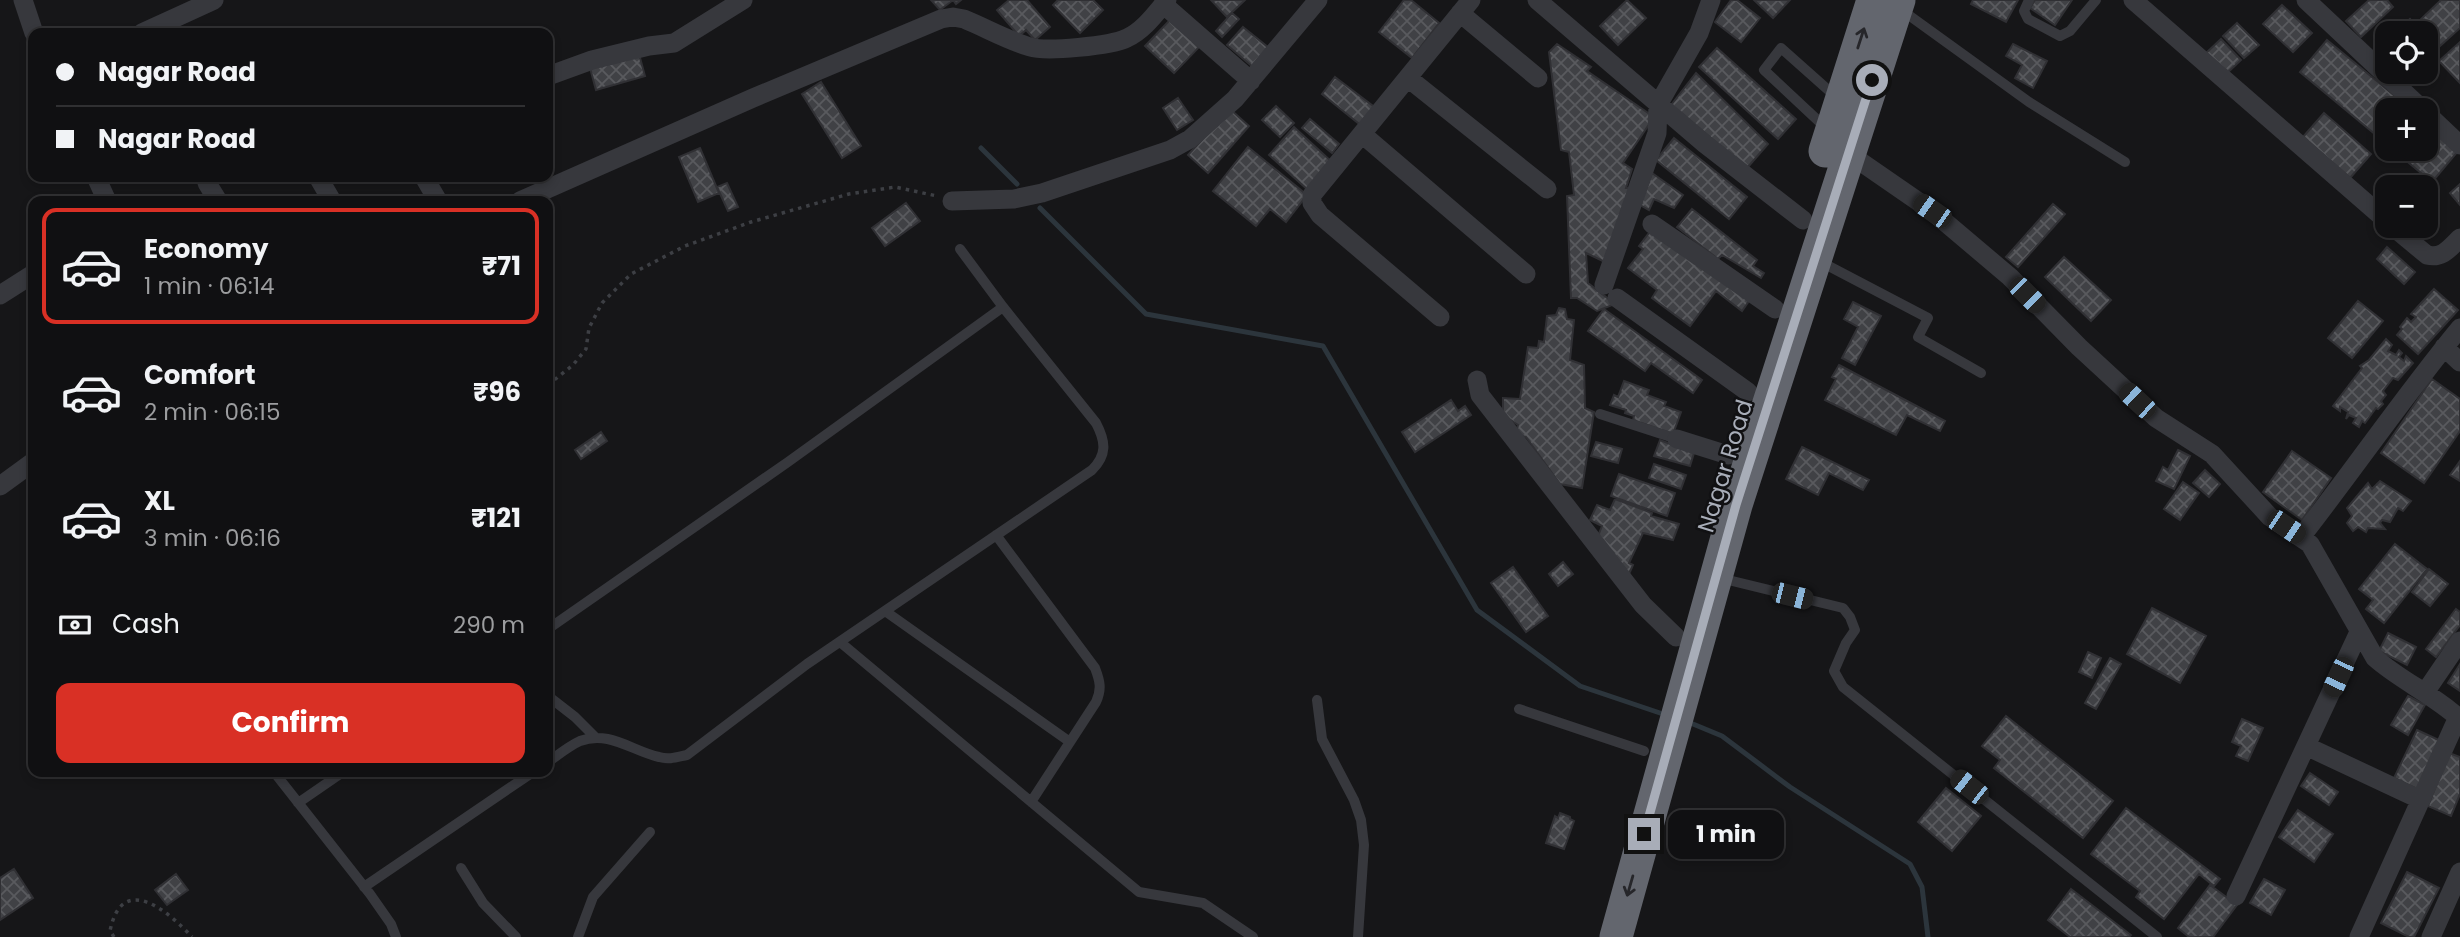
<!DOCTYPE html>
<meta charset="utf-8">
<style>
:root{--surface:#101012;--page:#1e1e20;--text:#f1f3f6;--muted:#9c9d9f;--line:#303032;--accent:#d93025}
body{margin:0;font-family:Poppins,sans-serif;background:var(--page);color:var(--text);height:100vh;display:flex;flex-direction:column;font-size:26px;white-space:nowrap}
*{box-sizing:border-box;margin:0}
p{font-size:23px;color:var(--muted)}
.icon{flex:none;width:38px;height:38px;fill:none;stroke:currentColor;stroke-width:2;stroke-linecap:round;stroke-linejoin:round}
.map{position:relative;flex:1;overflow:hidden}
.side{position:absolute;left:28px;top:196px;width:525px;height:581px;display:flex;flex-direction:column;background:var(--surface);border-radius:14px;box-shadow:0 4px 10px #0003,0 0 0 2px var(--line)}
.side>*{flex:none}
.hud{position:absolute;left:28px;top:28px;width:525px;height:154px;border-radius:14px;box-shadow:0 4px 10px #0003,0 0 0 2px var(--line);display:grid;align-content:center;height:154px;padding:0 28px;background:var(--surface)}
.controls{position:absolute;left:2375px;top:21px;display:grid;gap:14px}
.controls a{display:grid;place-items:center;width:63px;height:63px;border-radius:14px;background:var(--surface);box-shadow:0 4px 10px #0003,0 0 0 2px var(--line);font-size:35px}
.end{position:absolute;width:32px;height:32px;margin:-16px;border:9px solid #a8adb8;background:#111;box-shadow:0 0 0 4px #111}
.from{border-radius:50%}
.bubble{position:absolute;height:49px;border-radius:14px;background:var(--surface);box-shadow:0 4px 10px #0003,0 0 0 2px var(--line);font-size:23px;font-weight:700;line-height:49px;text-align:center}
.car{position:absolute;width:21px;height:42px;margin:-21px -10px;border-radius:9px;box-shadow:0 0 5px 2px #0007;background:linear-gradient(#222 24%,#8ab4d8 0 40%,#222 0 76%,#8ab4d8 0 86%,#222 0)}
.hud b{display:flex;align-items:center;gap:24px;height:66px;font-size:26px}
.hud b+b{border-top:2px solid var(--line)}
.hud i{width:18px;height:18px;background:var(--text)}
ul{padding:12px 0 0;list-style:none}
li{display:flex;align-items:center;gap:21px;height:116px;margin:0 14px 10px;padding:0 14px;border:4px solid transparent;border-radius:14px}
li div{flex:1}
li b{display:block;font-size:26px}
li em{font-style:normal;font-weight:700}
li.current{border-color:var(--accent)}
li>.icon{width:63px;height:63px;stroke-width:1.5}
.pay{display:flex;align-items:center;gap:18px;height:77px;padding:0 28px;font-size:26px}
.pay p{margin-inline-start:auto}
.primary-button{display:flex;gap:14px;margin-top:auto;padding:14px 28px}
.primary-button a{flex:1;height:80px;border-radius:14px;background:var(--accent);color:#fff;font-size:28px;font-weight:700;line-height:80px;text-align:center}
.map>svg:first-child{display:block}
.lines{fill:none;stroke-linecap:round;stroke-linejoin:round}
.stream{stroke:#2c353c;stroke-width:5}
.building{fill:url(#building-cross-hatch);stroke:#303034;stroke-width:2}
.path{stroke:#3d3f44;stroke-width:3.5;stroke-dasharray:3.5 5;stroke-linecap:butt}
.lane{stroke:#37383d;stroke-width:10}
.street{stroke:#37383d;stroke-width:19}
.highway{stroke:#63666e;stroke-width:33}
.oneway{stroke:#26262a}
.route{stroke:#a8adb8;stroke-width:9}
.labels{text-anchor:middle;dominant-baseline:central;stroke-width:5;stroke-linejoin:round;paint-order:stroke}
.street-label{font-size:23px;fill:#a8adb8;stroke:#111113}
</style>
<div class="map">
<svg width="2460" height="937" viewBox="0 0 2460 937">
<defs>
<pattern id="building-cross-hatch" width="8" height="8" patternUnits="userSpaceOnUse" patternTransform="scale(1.75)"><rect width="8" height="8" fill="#404145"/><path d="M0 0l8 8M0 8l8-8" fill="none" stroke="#595a5e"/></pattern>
</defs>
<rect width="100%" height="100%" fill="#161618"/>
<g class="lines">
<!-- stream -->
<path class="stream" d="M981,148L1017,184
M1040,208L1146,314L1323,346L1477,610L1580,686L1660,713
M1693,724L1722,736L1790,787L1910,864L1922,887L1928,937"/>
</g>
<!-- building -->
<path class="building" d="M931,0H961L956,4L953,0L940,10Z
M1009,0H1027L1050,27L1035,40L1026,30L1019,36L997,10Z
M1058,0H1093L1103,10L1080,33L1053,5Z
M1211,0H1245L1227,17Z
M1404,0H1411L1439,23L1412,58L1379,32Z
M1627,0L1646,18L1618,45L1600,26Z
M1731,0H1737L1760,18L1741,42L1715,22Z
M1754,0H1790L1773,18Z
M1973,0H2018L2006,22L1971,4Z
M2035,0H2072L2055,25L2030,8Z
M2369,0H2387L2393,7L2361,37L2346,21Z
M2441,0H2460V28L2440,46L2418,22Z
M2282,5L2312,33L2293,52L2263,24Z
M1232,13L1239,19L1222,37L1216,31Z
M2410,19L2424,33H2395Z
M1170,20L1199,47L1174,73L1145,46Z
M2237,23L2259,45L2244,58L2223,36Z
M1243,27L1269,48L1253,67L1227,45Z
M2221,39L2241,60L2225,75L2205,54Z
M2327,40L2412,110H2387V144L2300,72Z
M2387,41V59L2378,50Z
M2460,42V83L2439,61Z
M1557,44L1591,67L1587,71L1654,117L1623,163L1632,169L1626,188H1630L1605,262L1586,253L1588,283L1615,304L1597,311L1577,298H1571L1567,196L1574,195L1569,152L1561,150L1549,52Z
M2013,44L2047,61L2033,88L2015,78L2022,65L2006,56Z
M1717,48L1796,119L1778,139L1699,67Z
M639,54L645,76L596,90L590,68Z
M1696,73L1768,144L1747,168L1671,105Z
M1335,77L1377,109L1363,127L1322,94Z
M821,82L861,146L842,158L802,94Z
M1178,98L1193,120L1177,130L1163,108Z
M1276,106L1294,123L1280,137L1262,120Z
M1230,109L1249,126L1208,173L1188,155Z
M2324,113L2371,154L2350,178L2303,137Z
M1310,119L1339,144L1332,153L1302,128Z
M2426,122L2459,150L2432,182L2392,149H2426Z
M1294,127L1333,163L1308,190L1269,155Z
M1674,138L1747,197L1729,219L1656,160Z
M1248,147L1307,195L1286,222L1270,209L1256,226L1213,191Z
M700,148L719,193L698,202L679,157Z
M1652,173L1683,195L1674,208L1654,199L1649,210L1640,205Z
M727,183L738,207L728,211L717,187Z
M2460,184V205L2450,193Z
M906,203L920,221L885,246L872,228Z
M2053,204L2065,214L2018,267L2006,257Z
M1692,209L1757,260L1753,266L1764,273L1761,278L1722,255L1718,259L1677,227Z
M1652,229L1749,301L1742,311L1716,291L1690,326L1652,298L1657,290L1628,268L1643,249L1639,246Z
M2387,247L2415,272L2404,284L2377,259Z
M2064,257L2111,300L2091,321L2045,277Z
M2434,289L2458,310L2418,354L2397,335L2402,329L2400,327L2407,318L2411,322L2416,317L2411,314Z
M2358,301L2383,321L2352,358L2328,338Z
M1853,302L1881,316L1855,365L1842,358L1858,327L1844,319Z
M1559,308L1565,309L1567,319L1574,320L1570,360L1584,365L1585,408L1594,412L1582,488L1560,484L1526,437L1516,434L1518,425L1503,415V398L1520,399L1528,347L1538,348L1539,341L1544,342L1547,316L1556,315Z
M1604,309L1702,380L1693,393L1651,363L1645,371L1588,331Z
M2386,339L2392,345L2388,351L2396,355L2399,350L2402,353L2399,357L2404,361L2406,356L2413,363L2398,380L2393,378L2383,391L2386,395L2381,401L2383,404L2378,409L2376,408L2365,423L2362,421L2359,427L2353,423L2356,418L2349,415L2346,419L2348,412L2340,407V411L2333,406L2362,368L2360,366L2369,360Z
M1839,365L1945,421L1940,431L1907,415L1896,435L1825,400L1836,379L1832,377Z
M2432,379L2460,399V431L2424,483L2381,453Z
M1624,381L1649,390L1647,395L1666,402L1664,406L1681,412L1673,434L1633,420L1634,416L1625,413L1626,410L1610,405L1614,395L1618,397Z
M1451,400L1458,411L1465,406L1471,415L1415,452L1402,432Z
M601,432L607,441L581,459L575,450Z
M1660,440L1694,453L1690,466L1654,456Z
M1596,442L1622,449L1618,463L1591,456Z
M1802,447L1869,480L1863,490L1829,473L1818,495L1786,479Z
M2178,450L2190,456L2174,489L2156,481L2163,467L2168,470Z
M2292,451L2331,478L2302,520L2263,492Z
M2460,461V481L2450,475Z
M1654,464L1686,475L1681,489L1649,478Z
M2205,470L2220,484L2209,497L2193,483Z
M1619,474L1675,493L1667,516L1611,496Z
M2380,481L2411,501L2403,511L2398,508L2390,522L2382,520L2380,523L2385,529L2368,528L2366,532L2358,527L2353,531L2347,523L2352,516L2347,508L2368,483L2372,489Z
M2183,482L2199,493L2180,520L2164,509Z
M1615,499L1652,513L1651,516L1679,524L1673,540L1643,533L1629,563L1633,565L1629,574L1598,536L1602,526L1590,520L1597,505L1610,510Z
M2395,544L2427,569L2384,623L2366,609L2373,600L2359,589Z
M1563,562L1573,574L1558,586L1549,574Z
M1513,567L1548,616L1526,632L1491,583Z
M2429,569L2448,584L2430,606L2412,592Z
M2152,608L2206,636L2180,683L2127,654Z
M2456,609L2460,612V625L2436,657L2426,649Z
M2388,633L2416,647L2407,665L2379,651Z
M2088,652L2101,658L2092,678L2079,672Z
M2110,658L2121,664L2096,709L2085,703Z
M2460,664V691L2448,683Z
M2408,696L2425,705L2408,735L2391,725Z
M2006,716L2113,801L2083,838L1994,768L2000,760L1982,746Z
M2242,719L2263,728L2248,761L2236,756L2241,746L2232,742Z
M2417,730L2441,741L2417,789L2394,778Z
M2449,753L2460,757V794L2451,816L2428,806Z
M2310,773L2338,792L2329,805L2301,786Z
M1946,788L1981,816L1952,851L1918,822Z
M2126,808L2220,879L2214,886L2199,874L2164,919L2136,897L2140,891L2091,854Z
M2298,810L2333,834L2314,862L2279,837Z
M1560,813L1570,817V819L1574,821L1564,849L1546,843L1555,816L1558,818Z
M14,869L33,898L0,920V878Z
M2407,872L2439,888L2414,937H2409L2381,923Z
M176,874L188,890L167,905L155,890Z
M2264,879L2285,890L2271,915L2250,903Z
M2210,885L2237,905L2213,937H2189L2178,928Z
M2071,889L2131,935L2129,937H2070L2048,920Z"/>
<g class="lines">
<!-- path -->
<path class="path" d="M548,385L573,365L586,349L589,328L602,303L631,274L685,246L751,222L849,194L895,187L937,196
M114,937L110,931C122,871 169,912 192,937"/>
<!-- lane -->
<path class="lane" d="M2029,0L2024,11L2028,19L2060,36L2070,31L2096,0
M1903,11L2029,102L2125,162
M1826,128L1764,70L1781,48L1835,96
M1821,262L1928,318L1918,337L1981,373
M1600,414L1677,439
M996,535L1095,668C1100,681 1102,689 1096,702L1031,802
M1720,578L1843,608L1850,617L1855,630L1846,643L1834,671L1843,687L2157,937
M885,611L1070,742
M548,629L788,462L1003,307
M840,642L1139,892L1203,903L1253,937
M548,696L575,717L595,737
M1317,700L1322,739L1354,800L1361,820L1364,845L1358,937
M1519,709L1644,751
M548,762C558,755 569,746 580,741C609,730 632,751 659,757C669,760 677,757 687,755L807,664L1092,470C1107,455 1106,442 1096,423L1003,307L960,249
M274,772L370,894L391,924L396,937
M298,803L343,772
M461,868L483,903L516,937
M364,887L533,772
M578,937L593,897L650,832"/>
<!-- street -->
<path class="street" d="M23,0L34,33
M1537,0L1705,144L1803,220
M2133,0L2387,221
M2306,0L2423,110
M1163,4L1251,81
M1460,13L1538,78
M142,33L214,0
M548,76L592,60L649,46L674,43L743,0
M1408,78L1547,189
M2426,113L2460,145
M1362,134L1526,274
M1848,153L1932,211L2010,277L2079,347L2156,418L2212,454L2270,517L2310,544L2375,658C2401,681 2434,695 2460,719
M96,177L107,201
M318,177L332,201
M424,177L438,201
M207,183L218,201
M520,201L753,98L941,19L953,17L964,19C986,28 1007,40 1030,47C1046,52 1111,46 1127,38C1144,30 1155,14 1167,0
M952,201L1014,199L1042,193L1170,150L1190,139L1235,99L1318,0
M1652,224L1775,309
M2392,226L2427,255C2442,259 2450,248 2460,238
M1604,285L1657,133L1658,105L1699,33L1711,0
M0,295L33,274
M1617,298L1748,392
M1440,317L1320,215L1312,203V195L1471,0
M2444,347L2460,362
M1477,380L1480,395L1643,605L1676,637
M1677,439L1728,455
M0,486L33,462
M2301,537C2355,468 2404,396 2460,328
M2426,691L2460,641
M2306,746L2421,800
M2236,896L2359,632
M2359,937L2458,717
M2431,937L2460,872"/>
<!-- highway -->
<path class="highway" d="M1825,151L1873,0
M1616,937L1736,505L1899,0"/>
</g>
<!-- one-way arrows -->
<defs><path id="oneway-shaft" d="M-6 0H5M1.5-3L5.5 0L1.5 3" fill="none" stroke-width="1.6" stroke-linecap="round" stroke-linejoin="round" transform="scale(1.75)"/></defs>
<g class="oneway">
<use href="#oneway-shaft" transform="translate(1861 38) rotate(-72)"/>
<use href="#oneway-shaft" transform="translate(1630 886) rotate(106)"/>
</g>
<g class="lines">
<!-- route -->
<path class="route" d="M1644,834L1736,505L1872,80"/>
</g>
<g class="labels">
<!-- street labels -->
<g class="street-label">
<text transform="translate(1725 466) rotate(-73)">Nagar Road</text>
</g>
</g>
</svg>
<div class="controls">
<a><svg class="icon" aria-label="locate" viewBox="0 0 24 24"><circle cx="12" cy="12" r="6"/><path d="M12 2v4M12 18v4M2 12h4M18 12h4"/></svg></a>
<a>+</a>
<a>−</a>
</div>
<i class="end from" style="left:1872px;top:80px"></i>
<i class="end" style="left:1644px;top:834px"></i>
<div class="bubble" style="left:1668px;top:810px;width:116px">1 min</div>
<i class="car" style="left:1932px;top:211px;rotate:305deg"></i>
<i class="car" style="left:2027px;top:295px;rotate:135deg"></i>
<i class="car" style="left:2137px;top:401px;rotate:313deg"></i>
<i class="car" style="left:2286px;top:527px;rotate:124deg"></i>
<i class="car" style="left:1792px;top:596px;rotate:104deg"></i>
<i class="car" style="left:2338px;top:677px;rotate:205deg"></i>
<i class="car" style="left:1969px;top:787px;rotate:308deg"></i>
<div class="hud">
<b><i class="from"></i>Nagar Road</b>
<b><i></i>Nagar Road</b>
</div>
<section class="side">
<ul>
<li class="current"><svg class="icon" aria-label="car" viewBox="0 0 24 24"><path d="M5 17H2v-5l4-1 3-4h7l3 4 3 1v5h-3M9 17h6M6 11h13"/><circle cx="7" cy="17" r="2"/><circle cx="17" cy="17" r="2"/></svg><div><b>Economy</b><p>1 min · 06:14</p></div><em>₹71</em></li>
<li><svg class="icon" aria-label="car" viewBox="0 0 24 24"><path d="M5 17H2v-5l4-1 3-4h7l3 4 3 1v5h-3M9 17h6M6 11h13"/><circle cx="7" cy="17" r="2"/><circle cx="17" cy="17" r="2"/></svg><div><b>Comfort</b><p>2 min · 06:15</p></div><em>₹96</em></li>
<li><svg class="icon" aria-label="car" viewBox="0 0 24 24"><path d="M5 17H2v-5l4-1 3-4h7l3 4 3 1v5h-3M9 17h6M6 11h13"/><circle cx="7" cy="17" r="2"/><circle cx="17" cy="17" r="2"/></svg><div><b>XL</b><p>3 min · 06:16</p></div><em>₹121</em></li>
</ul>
<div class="pay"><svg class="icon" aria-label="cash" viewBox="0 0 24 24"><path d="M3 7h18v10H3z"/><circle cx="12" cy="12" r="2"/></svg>Cash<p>290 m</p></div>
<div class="primary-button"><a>Confirm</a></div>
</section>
</div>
